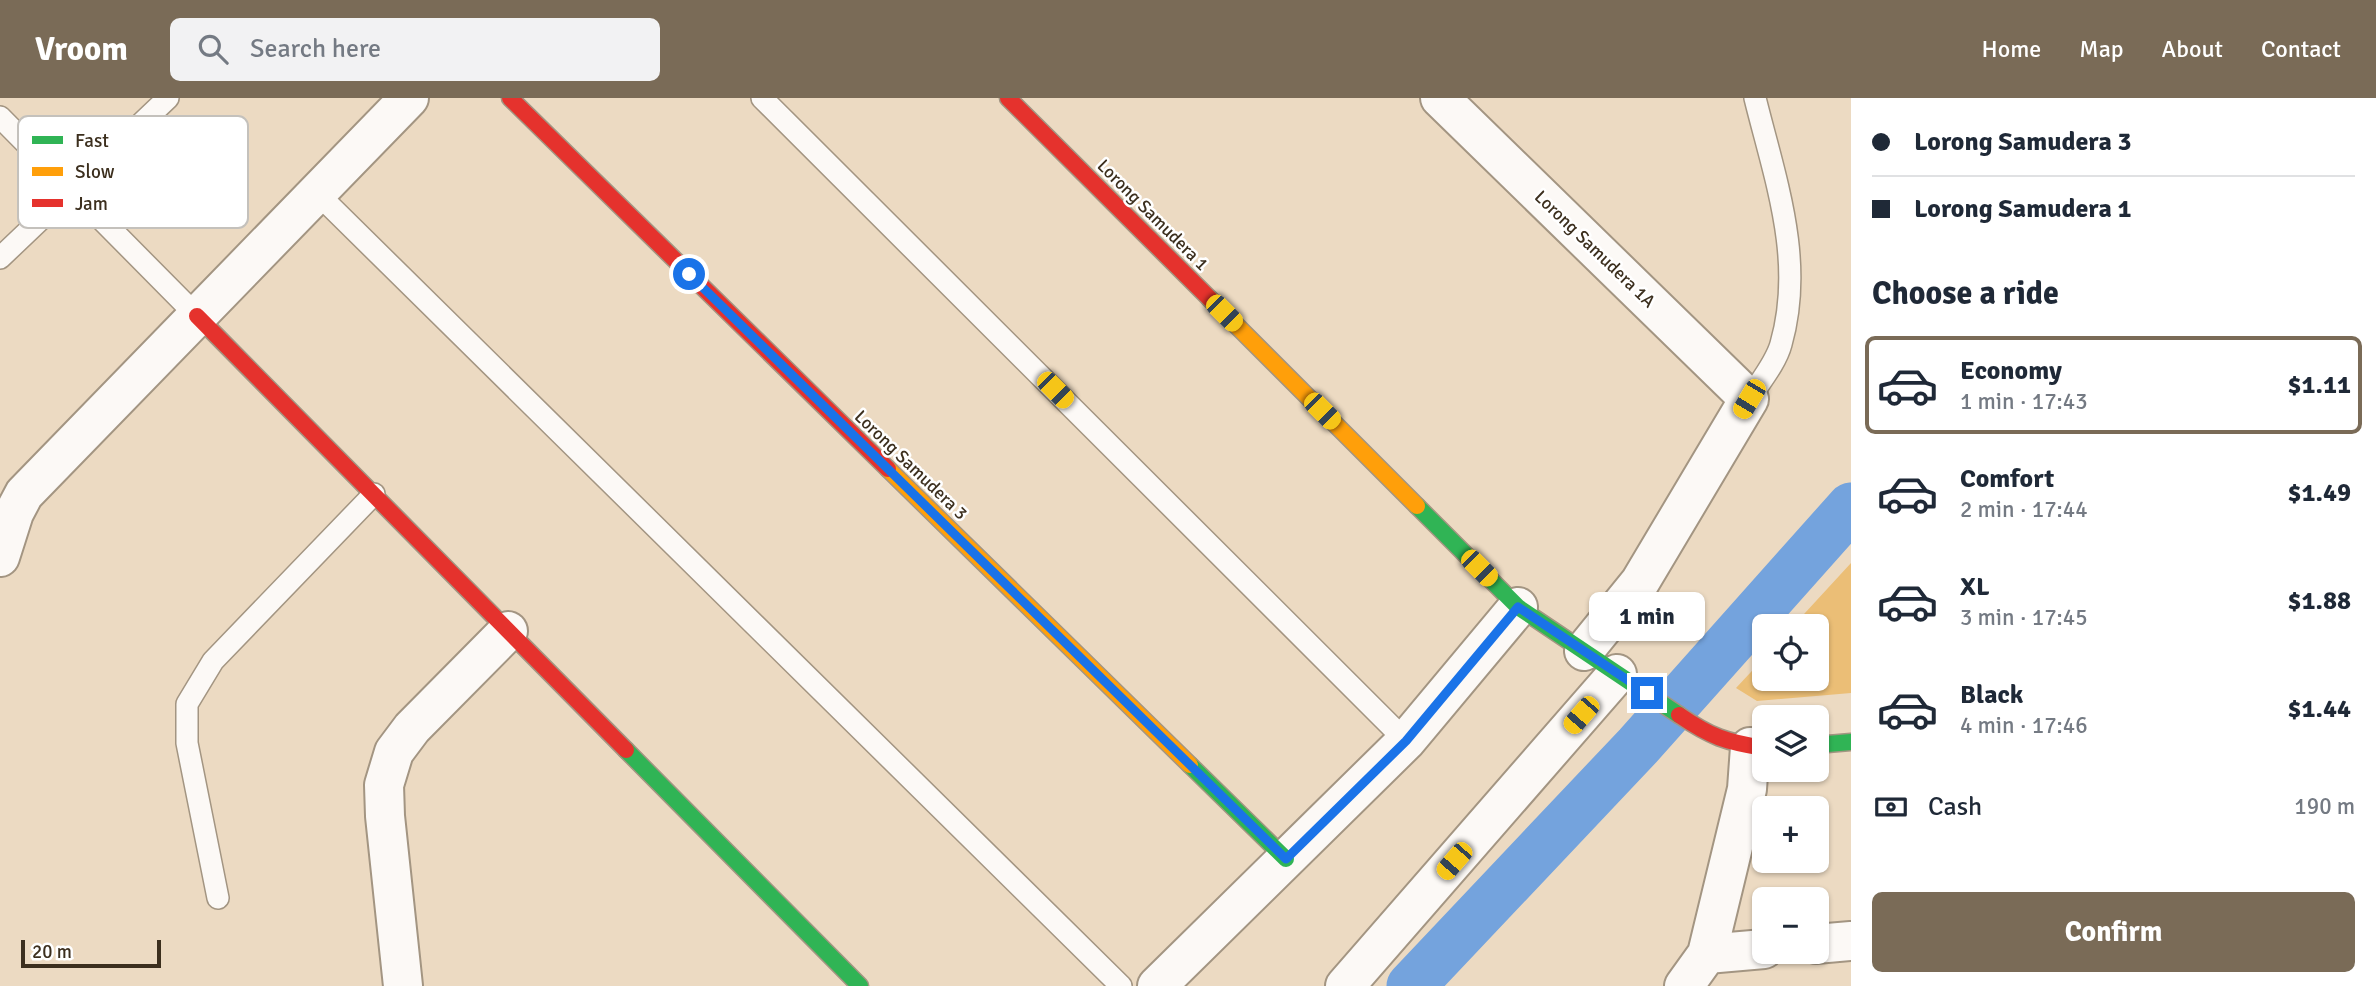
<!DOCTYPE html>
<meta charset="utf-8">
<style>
:root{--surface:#fff;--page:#f2f2f3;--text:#1f2937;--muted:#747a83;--line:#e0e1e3;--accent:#7a6b57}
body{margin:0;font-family:Signika,sans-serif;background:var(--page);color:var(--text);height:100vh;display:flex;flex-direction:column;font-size:26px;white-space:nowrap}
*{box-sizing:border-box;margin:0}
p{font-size:23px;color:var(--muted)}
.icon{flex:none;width:38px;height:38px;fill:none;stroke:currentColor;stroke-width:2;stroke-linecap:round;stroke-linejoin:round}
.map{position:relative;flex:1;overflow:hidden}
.drawer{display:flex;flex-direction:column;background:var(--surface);width:525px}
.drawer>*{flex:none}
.hud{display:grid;align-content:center;height:154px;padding:0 21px;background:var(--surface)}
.tools{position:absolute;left:1752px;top:516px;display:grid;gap:14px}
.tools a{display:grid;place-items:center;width:77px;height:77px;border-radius:10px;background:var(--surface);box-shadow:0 2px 5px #0004;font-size:35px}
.scale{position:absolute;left:21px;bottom:18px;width:140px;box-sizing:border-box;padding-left:7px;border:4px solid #3c2f1e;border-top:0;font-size:19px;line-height:24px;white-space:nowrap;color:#3c2f1e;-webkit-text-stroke:5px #fff;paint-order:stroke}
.end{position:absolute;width:32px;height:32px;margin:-16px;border:9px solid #1a73e8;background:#fff;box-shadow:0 0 0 4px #fff}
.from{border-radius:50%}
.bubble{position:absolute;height:49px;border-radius:10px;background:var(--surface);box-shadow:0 2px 5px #0004;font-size:23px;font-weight:800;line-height:49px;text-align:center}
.car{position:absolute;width:21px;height:42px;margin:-21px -10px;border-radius:9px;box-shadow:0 0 5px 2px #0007;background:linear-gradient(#f5c518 24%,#345 0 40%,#f5c518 0 76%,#345 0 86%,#f5c518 0)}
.hud b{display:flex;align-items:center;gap:24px;height:66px;font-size:26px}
.hud b+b{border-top:2px solid var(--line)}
.hud i{width:18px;height:18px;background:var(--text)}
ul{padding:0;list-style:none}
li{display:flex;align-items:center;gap:21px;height:98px;margin:0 14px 10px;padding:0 7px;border:4px solid transparent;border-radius:10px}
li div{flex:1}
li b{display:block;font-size:26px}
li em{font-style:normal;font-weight:800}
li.current{border-color:var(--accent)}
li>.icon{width:63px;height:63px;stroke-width:1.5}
h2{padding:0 21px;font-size:32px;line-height:84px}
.pay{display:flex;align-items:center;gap:18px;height:77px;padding:0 21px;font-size:26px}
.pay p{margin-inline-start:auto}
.cta{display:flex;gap:14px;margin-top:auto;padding:14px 21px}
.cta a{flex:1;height:80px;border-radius:10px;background:var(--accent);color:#fff;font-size:28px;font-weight:800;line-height:80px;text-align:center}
header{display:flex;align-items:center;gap:42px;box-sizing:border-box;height:98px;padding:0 35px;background:var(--accent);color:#fff}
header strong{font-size:33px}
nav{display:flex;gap:38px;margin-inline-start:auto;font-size:24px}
.search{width:490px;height:63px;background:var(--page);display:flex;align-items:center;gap:18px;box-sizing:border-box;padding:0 24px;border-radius:10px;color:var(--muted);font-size:26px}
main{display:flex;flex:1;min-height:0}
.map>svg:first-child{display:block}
.green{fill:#ebbe76}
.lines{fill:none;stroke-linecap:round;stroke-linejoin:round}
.canal{stroke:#74a3dd;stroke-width:49}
.lane-casing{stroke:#a39582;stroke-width:24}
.street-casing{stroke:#a39582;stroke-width:42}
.fast-casing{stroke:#a39582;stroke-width:19}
.slow-casing{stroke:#a39582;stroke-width:19}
.jam-casing{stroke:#a39582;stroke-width:19}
.lane{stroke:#fcf9f6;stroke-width:21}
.street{stroke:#fcf9f6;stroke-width:38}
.fast{stroke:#30b455;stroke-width:16}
.slow{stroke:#ff9f0a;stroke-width:16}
.jam{stroke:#e5322d;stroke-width:16}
.route{stroke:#1a73e8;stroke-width:9}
.labels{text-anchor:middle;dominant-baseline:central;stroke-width:5;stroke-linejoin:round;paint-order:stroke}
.street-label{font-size:18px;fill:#3c2f1e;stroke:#fff}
.key{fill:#fff;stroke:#c4c1bc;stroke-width:2}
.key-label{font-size:19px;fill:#3c2f1e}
</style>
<header>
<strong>Vroom</strong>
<div class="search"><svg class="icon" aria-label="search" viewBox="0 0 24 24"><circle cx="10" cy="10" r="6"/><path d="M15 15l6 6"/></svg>Search here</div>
<nav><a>Home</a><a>Map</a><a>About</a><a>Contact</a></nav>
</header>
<main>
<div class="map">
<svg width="1851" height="888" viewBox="0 0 1851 888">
<rect width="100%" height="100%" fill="#ecdac2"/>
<!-- green -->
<path class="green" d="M1851,465V595L1757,603L1736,590L1764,560V581H1816V528H1793Z"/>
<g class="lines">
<!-- canal -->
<path class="canal" d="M1411,888L1638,648L1851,409"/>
<defs>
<path id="lane" d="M762,0L1406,643
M0,19L197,218
M317,95L1121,888
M0,160L168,0
M1749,301C1759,285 1776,265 1781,246C1805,162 1775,81 1755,0
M218,800L187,645V606L213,563L374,396"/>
<path id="street" d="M1440,0L1749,301L1640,484L1584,553
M0,459L14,415L24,396L409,0
M1816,846L1851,843
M1707,856L1764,851
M403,888L385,718L384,687L394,654L412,630L508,533
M1157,888L1406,643L1518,509
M1345,888L1617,576
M1684,888L1707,856L1747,691L1750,649"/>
<path id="fast" d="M1417,408L1518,509L1679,617
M1816,647L1851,644
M626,652L860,888
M1190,667L1286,761"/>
<path id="slow" d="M1210,201L1417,408
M888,371L1190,667"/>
<path id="jam" d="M510,0L888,371
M1008,0L1210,201
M197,218L626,652
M1679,617C1711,639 1726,644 1764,650"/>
</defs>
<!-- lane casing -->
<use href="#lane" class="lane-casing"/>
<!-- street casing -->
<use href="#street" class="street-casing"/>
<!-- fast casing -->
<use href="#fast" class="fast-casing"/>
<!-- slow casing -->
<use href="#slow" class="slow-casing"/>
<!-- jam casing -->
<use href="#jam" class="jam-casing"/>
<!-- lane -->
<use href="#lane" class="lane"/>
<!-- street -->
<use href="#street" class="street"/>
<!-- fast -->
<use href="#fast" class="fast"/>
<!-- slow -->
<use href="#slow" class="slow"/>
<!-- jam -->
<use href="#jam" class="jam"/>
</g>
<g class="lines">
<!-- route -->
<path class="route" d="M689,176L1286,761L1406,643L1518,509L1647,595"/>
</g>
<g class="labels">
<!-- street labels -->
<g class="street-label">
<text transform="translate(1153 117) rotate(45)">Lorong Samudera 1</text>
<text transform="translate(1595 151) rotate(44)">Lorong Samudera 1A</text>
<text transform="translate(911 367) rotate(44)">Lorong Samudera 3</text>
</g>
</g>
<!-- legend -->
<rect x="18" y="18" width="230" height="112" rx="10" class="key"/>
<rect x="32" y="38" width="31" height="8" fill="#30b455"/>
<rect x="32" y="69" width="31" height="9" fill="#ff9f0a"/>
<rect x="32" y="101" width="31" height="8" fill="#e5322d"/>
<g class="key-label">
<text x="75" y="49">Fast</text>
<text x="75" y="80">Slow</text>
<text x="75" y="112">Jam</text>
</g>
</svg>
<div class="tools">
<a><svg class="icon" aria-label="locate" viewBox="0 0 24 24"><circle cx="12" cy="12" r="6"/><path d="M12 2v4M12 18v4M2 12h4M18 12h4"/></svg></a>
<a><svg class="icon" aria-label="layers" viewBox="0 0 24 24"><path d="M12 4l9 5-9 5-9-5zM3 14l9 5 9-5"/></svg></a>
<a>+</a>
<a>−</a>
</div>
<div class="scale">20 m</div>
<i class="end from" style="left:689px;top:176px"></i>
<i class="end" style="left:1647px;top:595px"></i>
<div class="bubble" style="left:1589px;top:494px;width:116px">1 min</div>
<i class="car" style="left:1224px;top:215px;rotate:135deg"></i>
<i class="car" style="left:1055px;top:292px;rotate:135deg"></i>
<i class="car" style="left:1749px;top:301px;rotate:211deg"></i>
<i class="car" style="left:1322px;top:313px;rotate:135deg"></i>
<i class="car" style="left:1479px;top:470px;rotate:135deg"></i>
<i class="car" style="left:1581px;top:617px;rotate:221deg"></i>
<i class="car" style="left:1454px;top:763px;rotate:221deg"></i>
</div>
<section class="drawer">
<div class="hud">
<b><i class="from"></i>Lorong Samudera 3</b>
<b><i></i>Lorong Samudera 1</b>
</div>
<h2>Choose a ride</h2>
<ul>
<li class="current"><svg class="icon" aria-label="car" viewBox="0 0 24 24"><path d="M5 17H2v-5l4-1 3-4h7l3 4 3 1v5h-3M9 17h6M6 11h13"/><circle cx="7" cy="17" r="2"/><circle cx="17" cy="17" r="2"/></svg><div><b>Economy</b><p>1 min · 17:43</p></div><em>$1.11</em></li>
<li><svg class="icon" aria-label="car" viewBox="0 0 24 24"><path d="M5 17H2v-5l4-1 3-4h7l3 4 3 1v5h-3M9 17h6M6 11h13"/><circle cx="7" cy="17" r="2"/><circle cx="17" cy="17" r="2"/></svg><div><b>Comfort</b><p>2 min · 17:44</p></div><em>$1.49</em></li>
<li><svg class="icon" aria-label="car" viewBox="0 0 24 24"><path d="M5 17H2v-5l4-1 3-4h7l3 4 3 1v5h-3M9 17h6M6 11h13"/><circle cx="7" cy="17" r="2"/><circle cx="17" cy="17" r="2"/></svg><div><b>XL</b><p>3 min · 17:45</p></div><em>$1.88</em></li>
<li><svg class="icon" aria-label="car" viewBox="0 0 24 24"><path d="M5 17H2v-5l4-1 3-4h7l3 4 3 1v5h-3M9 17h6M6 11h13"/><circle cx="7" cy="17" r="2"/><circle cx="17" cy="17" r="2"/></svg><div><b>Black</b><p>4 min · 17:46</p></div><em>$1.44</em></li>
</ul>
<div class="pay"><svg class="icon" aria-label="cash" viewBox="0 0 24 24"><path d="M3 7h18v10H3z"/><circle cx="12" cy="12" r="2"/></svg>Cash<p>190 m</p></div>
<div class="cta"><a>Confirm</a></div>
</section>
</main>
